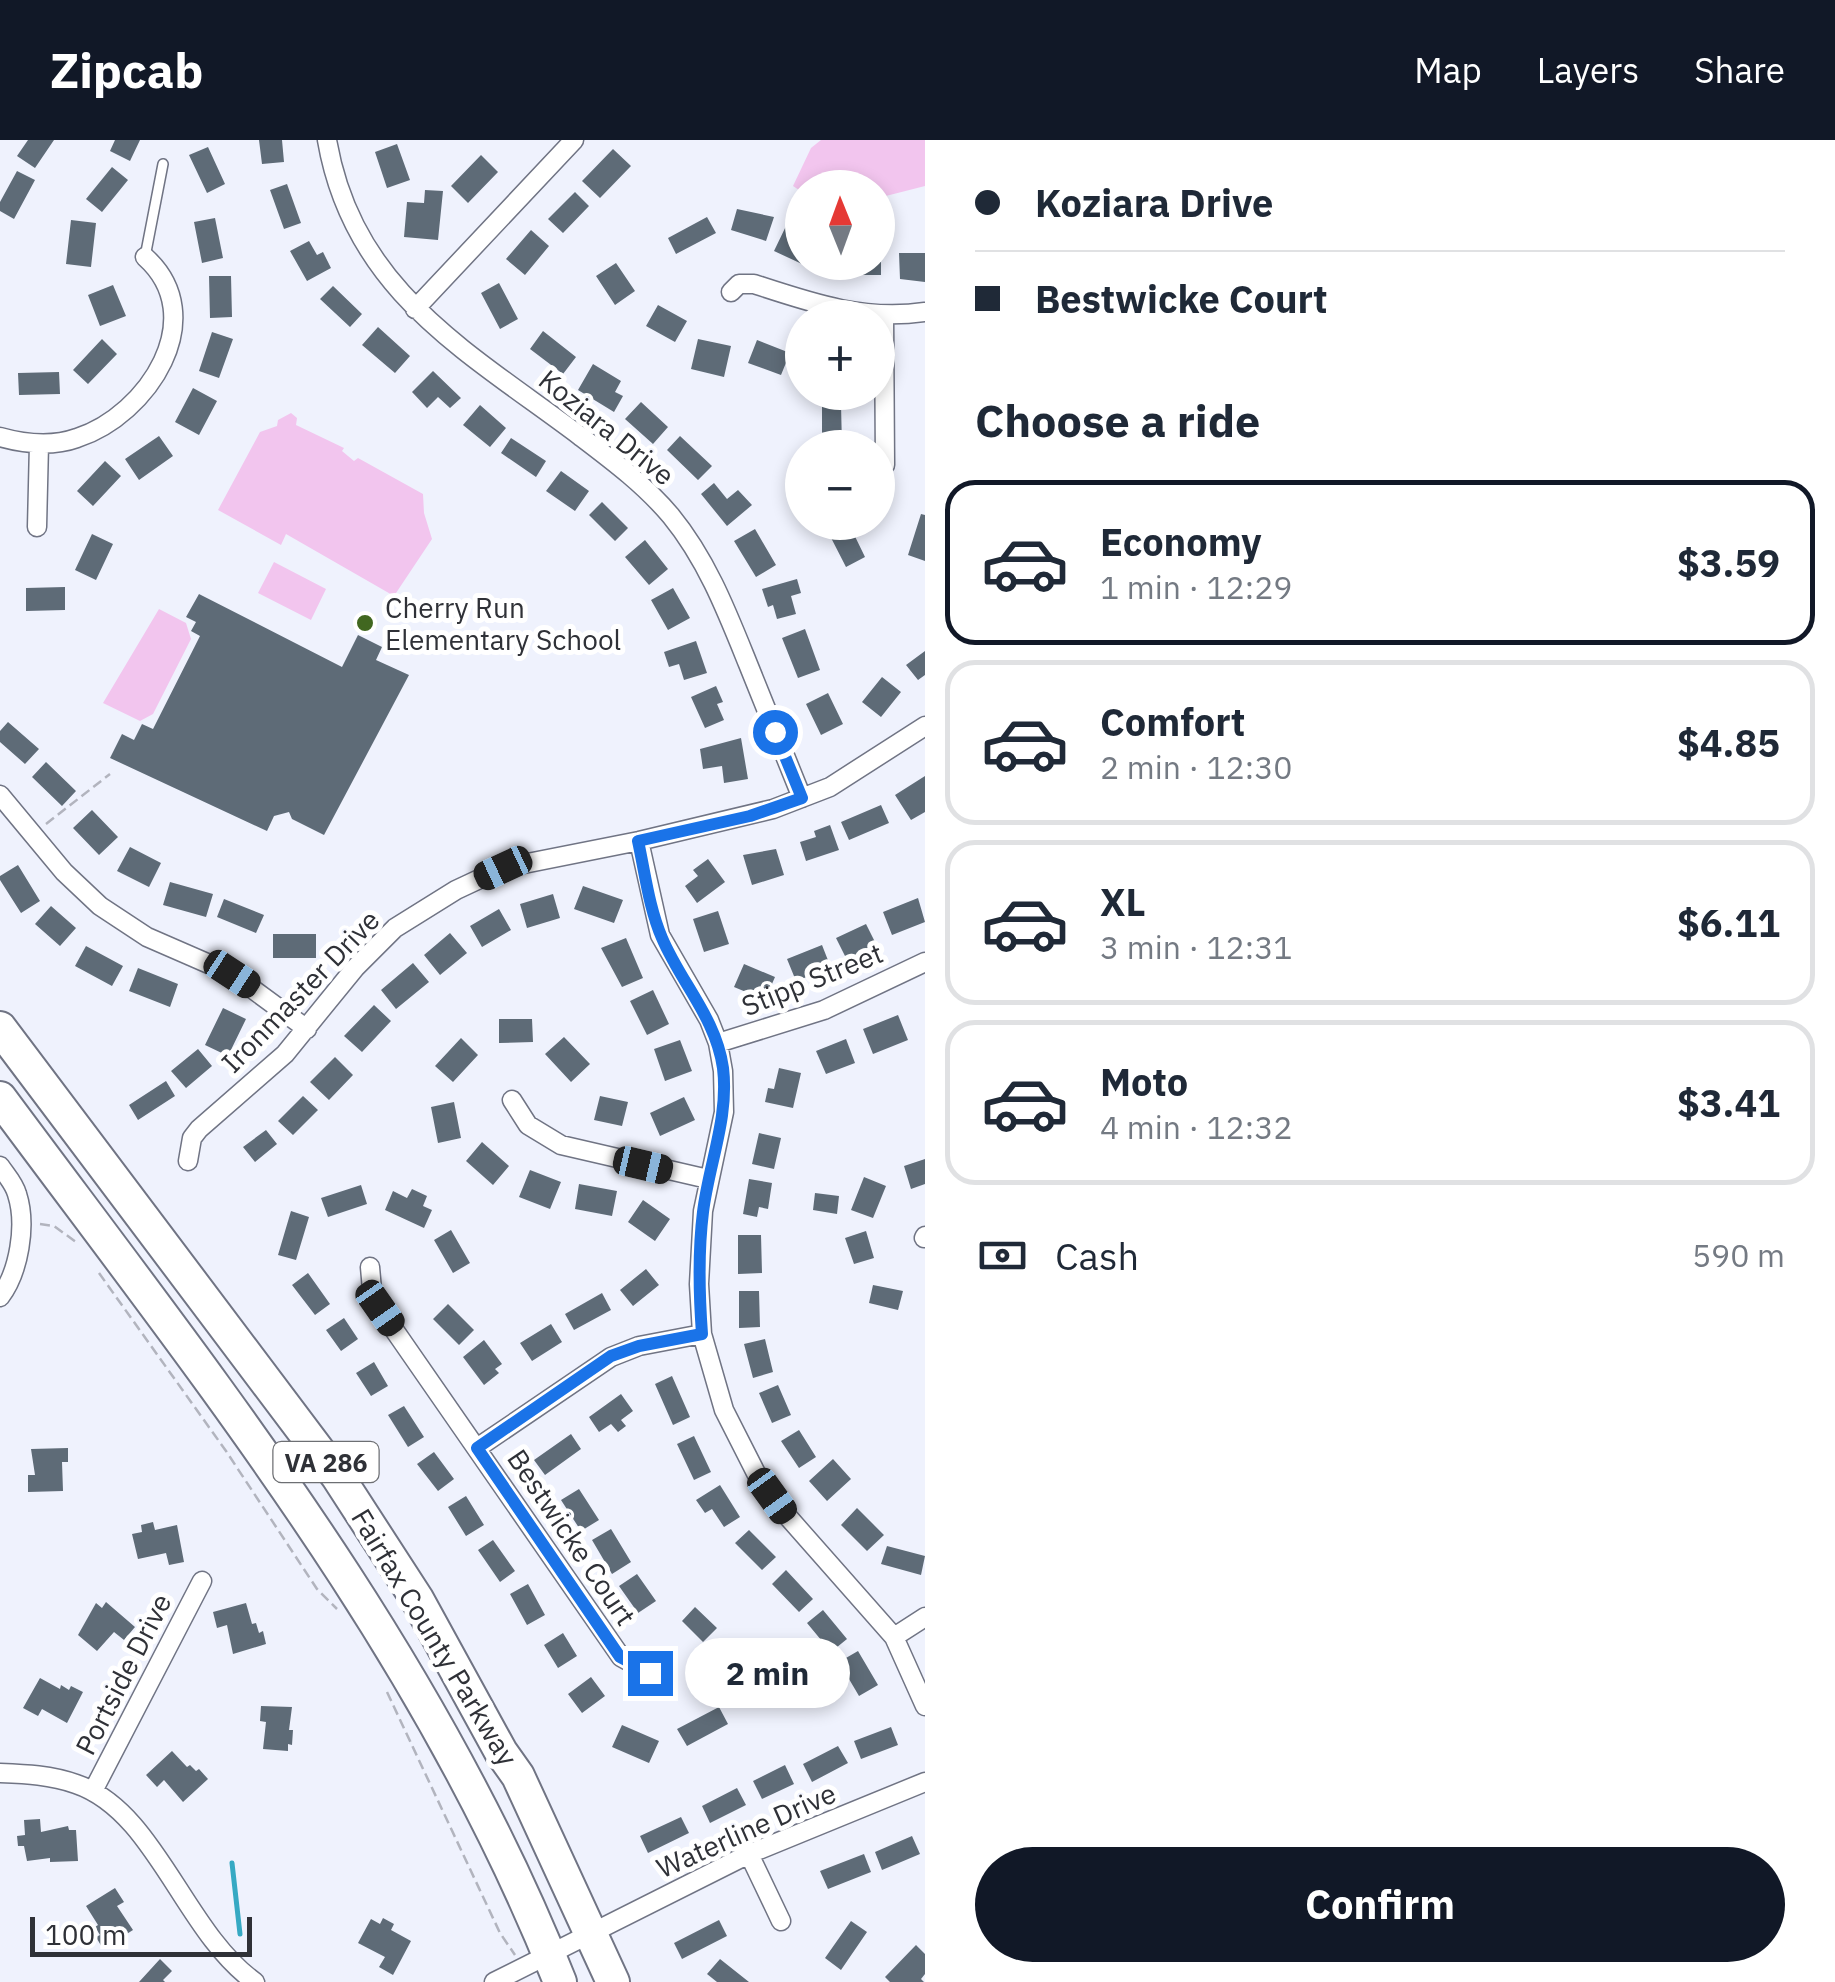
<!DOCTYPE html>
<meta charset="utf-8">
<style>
:root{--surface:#fff;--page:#f2f2f3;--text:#1f2937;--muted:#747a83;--line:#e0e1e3;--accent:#111827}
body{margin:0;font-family:"IBM Plex Sans",sans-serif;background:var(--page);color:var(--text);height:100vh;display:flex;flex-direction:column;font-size:38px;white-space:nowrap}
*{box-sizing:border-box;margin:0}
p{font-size:32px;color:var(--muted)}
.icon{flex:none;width:55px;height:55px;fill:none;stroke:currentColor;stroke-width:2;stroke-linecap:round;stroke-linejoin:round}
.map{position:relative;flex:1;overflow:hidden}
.drawer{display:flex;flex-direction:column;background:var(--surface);width:910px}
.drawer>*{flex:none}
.guide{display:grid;align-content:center;height:220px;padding:0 50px;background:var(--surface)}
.needle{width:65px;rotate:359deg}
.tools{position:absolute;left:785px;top:30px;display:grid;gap:20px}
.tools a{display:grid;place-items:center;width:110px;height:110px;border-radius:50%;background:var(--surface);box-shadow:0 5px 15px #0003;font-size:50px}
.scale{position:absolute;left:30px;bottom:25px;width:222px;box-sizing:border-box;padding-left:10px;border:5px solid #2f3137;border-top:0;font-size:28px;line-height:35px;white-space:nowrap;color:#2f3137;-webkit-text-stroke:8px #fff;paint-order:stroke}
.end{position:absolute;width:45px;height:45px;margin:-22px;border:12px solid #1a73e8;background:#fff;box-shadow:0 0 0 5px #fff}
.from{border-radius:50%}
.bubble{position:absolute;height:70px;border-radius:35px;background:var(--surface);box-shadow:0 5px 15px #0003;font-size:32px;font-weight:700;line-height:70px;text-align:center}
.car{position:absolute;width:30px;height:60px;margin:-30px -15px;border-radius:12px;box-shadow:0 0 8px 2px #0007;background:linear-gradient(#222 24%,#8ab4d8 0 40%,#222 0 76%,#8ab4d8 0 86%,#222 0)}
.guide b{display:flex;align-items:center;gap:35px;height:95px;font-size:38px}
.guide b+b{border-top:2px solid var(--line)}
.guide i{width:25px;height:25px;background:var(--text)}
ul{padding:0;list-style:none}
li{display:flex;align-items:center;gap:30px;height:165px;margin:0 20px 15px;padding:0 30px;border:5px solid var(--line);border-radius:30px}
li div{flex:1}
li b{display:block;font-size:38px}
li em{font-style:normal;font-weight:700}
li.on{border-color:var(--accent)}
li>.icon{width:90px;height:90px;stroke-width:1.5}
h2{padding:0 50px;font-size:45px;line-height:120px}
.pay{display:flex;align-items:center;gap:25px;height:110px;padding:0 50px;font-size:38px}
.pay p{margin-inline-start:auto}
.button{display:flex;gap:20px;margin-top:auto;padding:20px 50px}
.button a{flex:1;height:115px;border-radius:60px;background:var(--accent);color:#fff;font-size:40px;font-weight:700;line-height:115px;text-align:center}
header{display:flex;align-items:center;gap:60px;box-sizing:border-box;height:140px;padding:0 50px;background:var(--accent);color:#fff}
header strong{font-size:48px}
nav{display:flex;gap:55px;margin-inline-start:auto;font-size:35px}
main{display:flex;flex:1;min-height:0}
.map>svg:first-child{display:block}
.green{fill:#f2c5ee}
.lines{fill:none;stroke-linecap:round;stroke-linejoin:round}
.stream{stroke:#36a9c3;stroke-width:5}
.building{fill:#5e6b77}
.lane-casing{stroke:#707484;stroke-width:12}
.street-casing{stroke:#707484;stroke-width:21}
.highway-casing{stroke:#707484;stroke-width:36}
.path{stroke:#b2b4be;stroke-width:2.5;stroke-dasharray:10 5;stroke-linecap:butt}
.lane{stroke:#fff;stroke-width:9}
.street{stroke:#fff;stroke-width:18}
.highway{stroke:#fff;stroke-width:32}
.route{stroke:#1a73e8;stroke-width:12}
.poi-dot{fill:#416720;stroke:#fff;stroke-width:4}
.labels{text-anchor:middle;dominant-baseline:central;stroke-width:10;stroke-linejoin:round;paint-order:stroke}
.shield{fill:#fff;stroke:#6d6f73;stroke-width:2.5}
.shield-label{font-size:25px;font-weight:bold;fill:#2f3137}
.street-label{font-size:28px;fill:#2f3137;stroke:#fff}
.poi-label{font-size:28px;fill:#2f3137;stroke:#fff;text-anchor:start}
</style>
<header>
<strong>Zipcab</strong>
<nav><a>Map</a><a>Layers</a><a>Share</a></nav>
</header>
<main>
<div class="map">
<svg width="925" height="1842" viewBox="0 0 925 1842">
<rect width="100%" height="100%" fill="#eff2fd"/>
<!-- green -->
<path class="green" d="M821,0H925V46L878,58V48H802V52L793,46L811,8Z
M291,273L297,278L296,285L344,308L342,311L354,321L358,318L423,354L424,373L432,399L394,456L286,394L281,405L218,370L260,292L277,286L278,280Z
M274,422L326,449L311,480L258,453Z
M159,469L186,483L191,499L153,574L140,581L103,563Z"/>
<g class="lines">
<!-- stream -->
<path class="stream" d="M232,1723L240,1794"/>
</g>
<!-- building -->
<path class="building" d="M28,0H54L35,28L17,16Z
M115,0H140L130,21L110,11Z
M259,0H282L284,22L262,24Z
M397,4L410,40L387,48L375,12Z
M208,7L225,44L207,53L189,15Z
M613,9L631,26L600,58L582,41Z
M481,15L498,32L468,63L451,46Z
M112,27L128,40L102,72L86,59Z
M17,31L35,40L14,79L0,71V62Z
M287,44L301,83L284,89L270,50Z
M425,50L443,51L438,100L404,97L407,62L424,63Z
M575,52L589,66L563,93L548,79Z
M737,69L774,77L766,101L731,90Z
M707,77L716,93L676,114L668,98Z
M215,78L223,118L202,123L194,82Z
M71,80L96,83L91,127L66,124Z
M787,84L802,92V124L774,111Z
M531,90L549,106L525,135L506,119Z
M309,101L317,115L323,112L331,128L307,141L290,111Z
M899,113H925V142L900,139Z
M836,122H881V135H836Z
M616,123L635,151L615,165L596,136Z
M209,136H231L232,177L210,178Z
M499,143L518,179L500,189L481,153Z
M113,145L126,176L100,186L88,155Z
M333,146L362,174L350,187L320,159Z
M658,165L687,181L675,202L646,186Z
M378,187L410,216L395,233L362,205Z
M543,191L576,217L563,234L530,209Z
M212,192L233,199L219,238L199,231Z
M102,199L117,214L88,244L73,230Z
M698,199L731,206L724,237L691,229Z
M757,200L790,213L781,235L748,223Z
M593,224L621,241L615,252L623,256L614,272L578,250Z
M433,231L461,258L450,268L438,257L427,268L412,252Z
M59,232L60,254L19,255L18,233Z
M193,248L217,261L199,295L175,282Z
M641,262L668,287L653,304L625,279Z
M822,264H841L842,306L822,307Z
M480,265L506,288L490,307L463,285Z
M159,296L173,316L139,340L125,319Z
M680,296L712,326L698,340L667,310Z
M511,298L546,321L536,337L501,313Z
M105,321L121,336L93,366L77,351Z
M561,331L589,351L575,371L546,351Z
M714,343L727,359L738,350L752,365L727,386L701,354Z
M602,362L628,388L615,401L589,375Z
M921,374L925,375V421L908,415Z
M838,382H848L865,417L846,427L826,388Z
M755,389L776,425L756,437L734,401Z
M92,394L113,404L96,440L75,430Z
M645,400L668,429L649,445L625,417Z
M797,439L801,453L791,456L796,474L777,479L773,465L768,467L762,449Z
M65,447V470L26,471V448Z
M673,448L690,478L668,490L651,460Z
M199,454L342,527L358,495L382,507L376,520L409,535L324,695L292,679L289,672L274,676L267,691L110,618L122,594L134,600L142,584L153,589L200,496L191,491L196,482L186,477Z
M805,489L820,530L798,538L782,498Z
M696,501L707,533L684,540L679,524L669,527L664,512Z
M925,511V535L918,540L906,525Z
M882,537L901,552L881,577L862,562Z
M716,546L723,562L717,564L724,580L705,588L691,557Z
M828,553L843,584L821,595L806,564Z
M8,582L39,609L25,624L0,602V591Z
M741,598L748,639L724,643L722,626L703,629L700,609Z
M46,622L76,651L62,666L32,637Z
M925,636V672L911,680L895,655Z
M881,665L889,683L849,700L841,682Z
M92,670L118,697L99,715L73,688Z
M830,685L839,710L806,721L800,702L816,697L814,691Z
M130,707L161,723L149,747L117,731Z
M776,709L784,735L752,745L743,715Z
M708,719L725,742L697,763L685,746L698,736L693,730Z
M18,725L40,761L21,773L0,740V736Z
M170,742L213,754L206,777L163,765Z
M583,746L623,760L614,783L574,769Z
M553,754L560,778L527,788L520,764Z
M918,758L925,782L892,795L883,772Z
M224,759L264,775L256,793L217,777Z
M51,766L76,788L60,806L35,784Z
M499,769L511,790L482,807L470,786Z
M718,771L729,804L704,812L693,779Z
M866,784L877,806L847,820L836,798Z
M450,793L467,813L440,835L424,815Z
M273,794H316V818H273Z
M626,798L643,838L622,847L601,808Z
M822,805L831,828L796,841L787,819Z
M86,806L123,826L112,846L75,826Z
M413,823L429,842L396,869L381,850Z
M744,824L775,837L765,860L734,847Z
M138,828L178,844L170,867L129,851Z
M653,850L669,884L647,895L630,861Z
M374,865L391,881L362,912L344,896Z
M223,868L246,879L228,916L205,905Z
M898,875L908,900L873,914L863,889Z
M499,879H532L533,902L499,903Z
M564,897L590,924L571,942L545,914Z
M461,898L478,915L453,942L435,926Z
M846,899L855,923L826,934L816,911Z
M680,900L692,931L665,941L654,909Z
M198,909L212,926L186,948L171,931Z
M335,917L353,935L329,960L310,942Z
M779,928L801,933L793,968L765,962L768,948L774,949Z
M166,941L175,956L138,980L129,965Z
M303,956L318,970L293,995L278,981Z
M600,956L628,962L622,986L594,980Z
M684,957L695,980L660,996L650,973Z
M454,962L461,998L438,1003L431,967Z
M266,990L277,1004L255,1022L243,1007Z
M759,993L781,998L774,1029L752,1024Z
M482,1002L509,1026L493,1045L466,1021Z
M925,1019V1044L911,1049L904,1026Z
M530,1030L561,1042L550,1069L519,1057Z
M864,1037L886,1046L873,1078L851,1070Z
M749,1039L772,1043L768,1069L759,1067L757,1077L743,1074Z
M579,1044L617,1051L612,1076L575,1069Z
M361,1045L367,1064L328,1077L321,1058Z
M412,1049L427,1056L423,1066L432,1070L424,1088L385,1070L393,1051L407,1058Z
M815,1053L839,1056L837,1074L813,1070Z
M643,1060L670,1079L655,1101L628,1082Z
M291,1071L309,1077L296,1120L278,1115Z
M451,1090L470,1123L453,1133L434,1100Z
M866,1091L874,1118L854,1124L845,1098Z
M738,1095H761L762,1133L738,1134Z
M646,1129L659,1145L633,1166L620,1150Z
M308,1133L330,1164L315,1175L292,1145Z
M873,1145L903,1151L898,1170L869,1163Z
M739,1151H759L760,1187L739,1188Z
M602,1153L611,1170L574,1190L565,1174Z
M448,1164L474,1190L459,1205L433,1179Z
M344,1178L358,1199L341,1211L326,1190Z
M551,1184L562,1202L532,1221L520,1203Z
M765,1199L773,1232L753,1238L744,1204Z
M484,1200L502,1224L495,1229L499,1233L484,1245L463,1217Z
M374,1222L388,1246L371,1256L356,1233Z
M672,1236L690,1277L673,1285L655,1244Z
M778,1245L791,1275L772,1283L759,1253Z
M621,1254L633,1271L621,1280L626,1286L618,1292L611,1284L599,1292L589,1277Z
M404,1266L424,1297L408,1307L388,1275Z
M799,1290L816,1317L799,1328L781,1301Z
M571,1294L581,1309L545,1335L534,1320Z
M694,1296L711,1332L694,1340L677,1304Z
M68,1308V1322H62L63,1351L28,1352V1335H35L31,1309Z
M434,1312L454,1339L438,1351L417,1324Z
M833,1319L851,1339L827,1361L809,1341Z
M720,1345L740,1377L724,1387L712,1369L705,1373L696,1360Z
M579,1349L599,1380L581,1391L561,1360Z
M466,1356L484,1385L466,1396L448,1367Z
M857,1368L884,1395L867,1411L841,1385Z
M153,1382L155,1390L177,1385L184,1422L169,1425L166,1413L138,1419L132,1394L142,1392L141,1385Z
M611,1389L631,1422L612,1434L592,1400Z
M749,1390L776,1417L762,1430L735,1403Z
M493,1400L515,1431L500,1442L478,1410Z
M887,1406L925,1416L921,1435L881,1424Z
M786,1430L813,1459L799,1472L772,1444Z
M637,1434L656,1461L638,1473L619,1446Z
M528,1444L545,1475L527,1485L510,1454Z
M106,1462L135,1487L124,1500L114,1492L97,1511L78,1495L96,1463L102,1468Z
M246,1463L252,1484L256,1483L259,1493L263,1491L266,1504L233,1514L227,1485L217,1488L213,1472Z
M695,1467L717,1488L703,1502L682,1481Z
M823,1470L847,1499L831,1512L807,1483Z
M563,1493L577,1516L558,1528L544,1505Z
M731,1508H754V1554H731Z
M858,1511L878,1545L859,1556L839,1522Z
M591,1537L605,1556L582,1573L568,1554Z
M40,1538L60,1549L61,1545L69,1550L71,1546L83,1552L67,1583L42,1569L38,1576L23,1568Z
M261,1566L292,1567L289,1590H293L292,1605L288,1604V1611L263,1609L266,1582L260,1581Z
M719,1567L728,1584L687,1606L677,1589Z
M622,1585L659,1601L649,1623L612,1607Z
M891,1587L898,1605L861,1619L854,1601Z
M838,1606L848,1623L812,1642L803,1624Z
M172,1611L187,1627L190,1625L196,1631L199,1629L208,1639L183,1662L164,1640L157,1647L146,1635Z
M785,1625L794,1644L762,1659L753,1641Z
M737,1648L746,1665L710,1683L702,1666Z
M681,1677L689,1693L648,1713L640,1696Z
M40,1679L41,1692L68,1686L69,1690H76L78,1721L50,1722V1718L27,1721L24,1706H18L17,1696L25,1695L24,1680Z
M912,1696L920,1714L882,1730L875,1712Z
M864,1714L871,1732L828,1749L820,1731Z
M115,1748L124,1762L117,1766L133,1790L103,1809L96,1797L100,1795L95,1787L98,1785L86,1766Z
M383,1778L394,1784L391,1790L411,1801L393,1835L379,1827L385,1817L358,1803L371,1779L380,1784Z
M719,1780L727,1796L682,1819L674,1803Z
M851,1781L867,1792L841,1830L825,1818Z
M916,1805L925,1814V1834L921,1839L924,1842H890L885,1837Z
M160,1819L172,1831L163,1840L165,1842H139Z
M720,1819L749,1842H717L707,1834Z"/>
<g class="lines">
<defs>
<path id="lane" d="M145,117L163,24"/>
<path id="street" d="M327,0C353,151 467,211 580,296C613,321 645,345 671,376C707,420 727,472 748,524C766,569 784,613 802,658
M731,152L739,144H754C812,163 863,181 925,172
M415,169L574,0
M884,176L885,325
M0,297C25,304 52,307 77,298C148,275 212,177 145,117
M37,387L39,304
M0,655L64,732L100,766L147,797L232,834L307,889
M639,701L660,795L709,880L718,903L723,931L724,972L703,1071L699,1144L702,1194L724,1270L756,1333L789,1378L894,1497L925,1566
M718,903L824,870L925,822
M512,960L528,985L561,1005L708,1039
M188,1021L192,998L199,989L285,914L355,828L395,788L456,750L503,728L639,701L773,669L830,647L925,586
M0,1026C6,1035 14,1043 17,1054C27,1085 19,1132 0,1157
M924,1098L925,1096
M370,1127L372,1150L379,1168L621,1517L650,1533
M477,1308L611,1217L639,1206L702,1194
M894,1497L925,1477
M0,1633C26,1634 51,1635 76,1644C156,1671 184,1792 255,1842
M93,1651L202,1441
M749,1714L781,1781
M494,1842L749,1714L925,1642"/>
<path id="highway" d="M0,888L338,1337L417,1459L501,1612L518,1636L613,1842
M0,958C210,1241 429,1511 560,1842"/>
</defs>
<!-- lane casing -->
<use href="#lane" class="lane-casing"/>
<!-- street casing -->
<use href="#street" class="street-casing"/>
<!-- highway casing -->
<use href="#highway" class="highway-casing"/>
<!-- path -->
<path class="path" d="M46,684L110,634
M40,1084L54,1086L76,1102
M99,1133L226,1311L317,1449L337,1469
M387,1552L500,1793L515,1815"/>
<!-- lane -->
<use href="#lane" class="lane"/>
<!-- street -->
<use href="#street" class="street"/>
<!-- highway -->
<use href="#highway" class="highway"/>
</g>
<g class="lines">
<!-- route -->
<path class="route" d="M650,1533L620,1517L477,1308L611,1216L639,1206L702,1194C699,1153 698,1112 703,1072C709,1023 729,978 723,928C716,878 681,843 662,798C649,768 645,733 638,701L750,676L802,658L775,592"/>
</g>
<!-- markers -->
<circle class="poi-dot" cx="365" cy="483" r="10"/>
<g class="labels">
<!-- shield labels -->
<rect class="shield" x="273.5" y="1302" width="105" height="40" rx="8"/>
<g class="shield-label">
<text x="326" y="1322">VA 286</text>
</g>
<!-- street labels -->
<g class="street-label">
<text transform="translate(607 287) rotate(39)">Koziara Drive</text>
<text transform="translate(812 839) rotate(-22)">Stipp Street</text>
<text transform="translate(300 851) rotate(-46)">Ironmaster Drive</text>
<text transform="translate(572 1397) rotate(56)">Bestwicke Court</text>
<text transform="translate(435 1497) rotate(59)">Fairfax County Parkway</text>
<text transform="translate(123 1534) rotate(-63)">Portside Drive</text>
<text transform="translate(746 1690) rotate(-24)">Waterline Drive</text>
</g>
<!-- poi labels -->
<g class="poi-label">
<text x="385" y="467">Cherry Run<tspan x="385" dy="32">Elementary School</tspan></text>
</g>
</g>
</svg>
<div class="tools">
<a><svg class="needle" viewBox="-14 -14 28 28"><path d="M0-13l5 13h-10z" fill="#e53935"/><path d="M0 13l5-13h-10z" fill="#747a83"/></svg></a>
<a>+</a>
<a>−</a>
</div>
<div class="scale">100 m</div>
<i class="end from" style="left:775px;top:592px"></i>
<i class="end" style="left:650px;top:1533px"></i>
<div class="bubble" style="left:685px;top:1498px;width:165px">2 min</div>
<i class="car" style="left:503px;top:728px;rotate:245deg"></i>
<i class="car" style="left:232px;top:834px;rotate:123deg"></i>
<i class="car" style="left:643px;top:1025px;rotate:103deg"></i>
<i class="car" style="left:380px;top:1168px;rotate:145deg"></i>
<i class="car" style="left:772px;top:1356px;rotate:144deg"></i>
</div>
<section class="drawer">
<div class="guide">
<b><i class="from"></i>Koziara Drive</b>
<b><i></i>Bestwicke Court</b>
</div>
<h2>Choose a ride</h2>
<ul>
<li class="on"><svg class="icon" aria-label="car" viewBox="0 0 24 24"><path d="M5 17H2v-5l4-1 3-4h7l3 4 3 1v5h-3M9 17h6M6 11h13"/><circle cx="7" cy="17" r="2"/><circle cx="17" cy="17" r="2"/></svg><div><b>Economy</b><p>1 min · 12:29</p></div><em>$3.59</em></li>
<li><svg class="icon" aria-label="car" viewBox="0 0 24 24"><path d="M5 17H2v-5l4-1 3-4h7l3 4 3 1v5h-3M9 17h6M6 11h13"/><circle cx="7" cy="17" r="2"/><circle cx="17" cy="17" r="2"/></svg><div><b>Comfort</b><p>2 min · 12:30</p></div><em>$4.85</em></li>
<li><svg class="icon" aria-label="car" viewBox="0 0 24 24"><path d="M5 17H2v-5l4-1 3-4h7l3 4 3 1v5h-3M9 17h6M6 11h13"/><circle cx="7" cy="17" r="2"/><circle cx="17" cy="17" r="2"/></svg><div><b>XL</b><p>3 min · 12:31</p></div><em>$6.11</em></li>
<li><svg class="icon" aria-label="car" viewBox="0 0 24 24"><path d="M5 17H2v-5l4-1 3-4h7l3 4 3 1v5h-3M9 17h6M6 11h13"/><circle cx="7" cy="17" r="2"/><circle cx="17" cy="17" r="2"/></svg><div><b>Moto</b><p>4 min · 12:32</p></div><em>$3.41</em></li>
</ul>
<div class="pay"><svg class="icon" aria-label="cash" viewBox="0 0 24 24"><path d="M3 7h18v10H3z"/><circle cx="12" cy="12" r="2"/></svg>Cash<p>590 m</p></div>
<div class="button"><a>Confirm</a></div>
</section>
</main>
